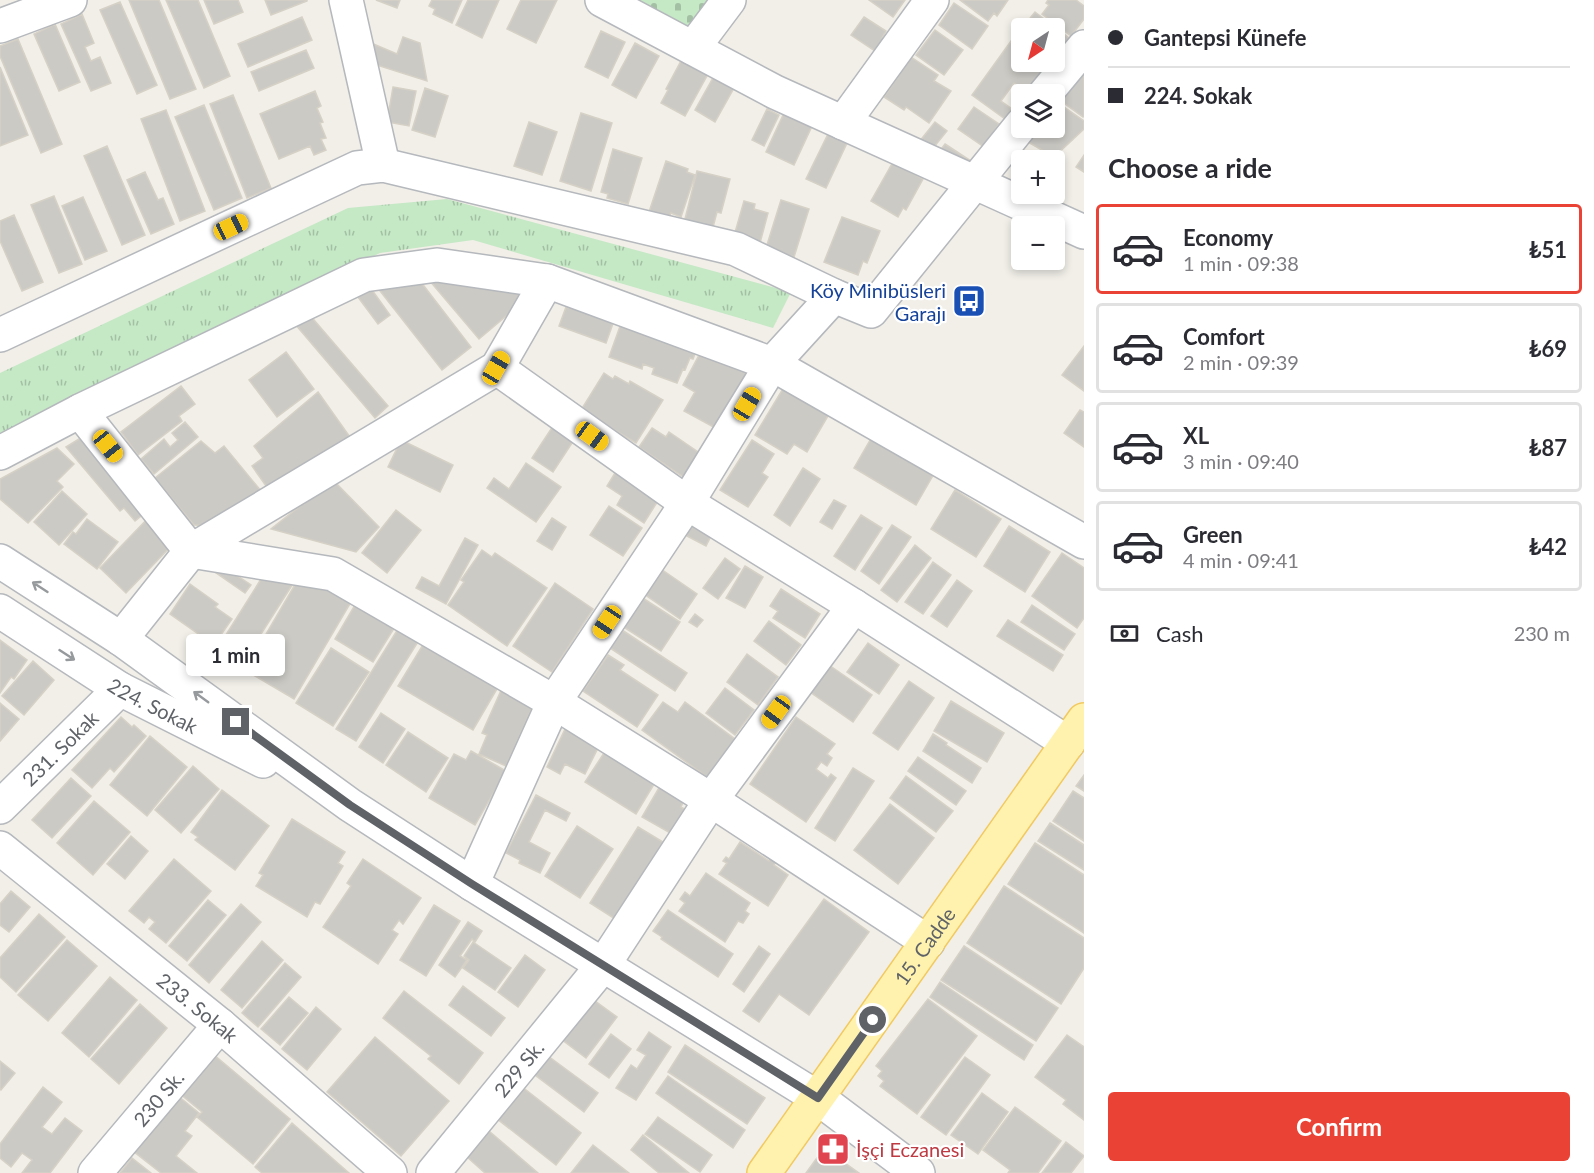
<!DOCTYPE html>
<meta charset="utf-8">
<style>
:root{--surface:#fff;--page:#f7f7f7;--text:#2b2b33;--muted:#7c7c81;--line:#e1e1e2;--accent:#ea4335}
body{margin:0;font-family:Lato,sans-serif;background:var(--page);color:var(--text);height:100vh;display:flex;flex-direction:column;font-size:22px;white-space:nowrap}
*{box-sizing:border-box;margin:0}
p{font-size:20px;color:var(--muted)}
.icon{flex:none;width:33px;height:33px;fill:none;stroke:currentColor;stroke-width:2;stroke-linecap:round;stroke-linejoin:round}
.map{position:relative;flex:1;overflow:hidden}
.sheet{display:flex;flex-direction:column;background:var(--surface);width:510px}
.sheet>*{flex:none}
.guide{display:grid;align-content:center;height:132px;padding:0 24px;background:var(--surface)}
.needle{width:39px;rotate:216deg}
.buttons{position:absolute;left:1011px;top:18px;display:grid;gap:12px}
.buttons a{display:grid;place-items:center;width:54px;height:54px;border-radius:6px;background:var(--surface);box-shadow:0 3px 9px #0003;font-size:30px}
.end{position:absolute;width:27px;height:27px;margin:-14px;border:8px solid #5f6368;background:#fff;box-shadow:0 0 0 3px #fff}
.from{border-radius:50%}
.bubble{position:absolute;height:42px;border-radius:6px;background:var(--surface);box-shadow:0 3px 9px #0003;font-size:20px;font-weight:700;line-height:42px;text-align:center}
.car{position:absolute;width:18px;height:36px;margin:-18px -9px;border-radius:8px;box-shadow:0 0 4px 2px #0007;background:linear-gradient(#f5c518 24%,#345 0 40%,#f5c518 0 76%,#345 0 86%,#f5c518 0)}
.guide b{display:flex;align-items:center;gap:21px;height:57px;font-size:22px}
.guide b+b{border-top:2px solid var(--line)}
.guide i{width:15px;height:15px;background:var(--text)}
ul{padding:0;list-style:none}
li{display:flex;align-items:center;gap:18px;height:90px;margin:0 12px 9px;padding:0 12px;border:3px solid var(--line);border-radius:6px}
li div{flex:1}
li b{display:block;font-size:22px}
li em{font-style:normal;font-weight:700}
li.current{border-color:var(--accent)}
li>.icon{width:54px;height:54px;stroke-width:1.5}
h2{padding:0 24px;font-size:27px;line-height:72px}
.pay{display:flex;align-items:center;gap:15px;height:66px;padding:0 24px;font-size:22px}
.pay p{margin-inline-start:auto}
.button{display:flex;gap:12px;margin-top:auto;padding:12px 24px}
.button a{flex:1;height:69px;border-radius:6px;background:var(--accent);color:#fff;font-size:24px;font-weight:700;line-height:69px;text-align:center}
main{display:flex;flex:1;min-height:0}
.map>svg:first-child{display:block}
.cemetery{fill:url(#cemetery-stones)}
.park{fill:url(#park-tufts)}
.building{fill:#cccac5;stroke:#d6d1c6;stroke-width:1.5}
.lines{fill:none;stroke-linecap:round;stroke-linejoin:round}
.minor-casing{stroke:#b5b8bc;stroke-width:36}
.major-casing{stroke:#f2c960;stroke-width:36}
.minor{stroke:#fff;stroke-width:33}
.major{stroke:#fff2af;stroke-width:33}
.oneway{stroke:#979a9d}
.route{stroke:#5f6368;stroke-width:8}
.labels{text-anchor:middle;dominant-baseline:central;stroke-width:4.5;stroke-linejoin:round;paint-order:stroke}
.transit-label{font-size:20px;fill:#164399;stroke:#fff;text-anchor:end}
.street-label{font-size:20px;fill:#5f6368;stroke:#fff}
.health-label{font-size:20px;fill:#be3a42;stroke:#fff;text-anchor:start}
</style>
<main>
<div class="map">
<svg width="1084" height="1173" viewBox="0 0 1084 1173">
<defs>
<pattern id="cemetery-stones" width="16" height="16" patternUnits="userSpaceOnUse" patternTransform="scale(1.5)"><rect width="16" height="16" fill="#c5e8c5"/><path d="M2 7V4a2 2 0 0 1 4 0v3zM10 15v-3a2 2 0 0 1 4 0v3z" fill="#a3c0a4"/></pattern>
<pattern id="park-tufts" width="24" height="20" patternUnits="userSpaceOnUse" patternTransform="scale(1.5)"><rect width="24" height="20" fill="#c5e8c5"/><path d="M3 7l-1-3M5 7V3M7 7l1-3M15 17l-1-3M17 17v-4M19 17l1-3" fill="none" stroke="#a3c0a4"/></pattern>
</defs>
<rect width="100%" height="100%" fill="#f1efe8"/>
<!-- cemetery -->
<path class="cemetery" d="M627,0H717L693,37Z"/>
<!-- park -->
<path class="park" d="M447,199L791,292L773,328L473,240L380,253L0,440V373L348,208Z"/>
<!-- building -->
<path class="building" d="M129,0H159L196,89L170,99Z
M166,0H198L230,76L204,88Z
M204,0H238L243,12L214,24Z
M265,0H307V1L271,15Z
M376,0H400L397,8Z
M432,0H431H462L452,23L433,14L435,9L429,6Z
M468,0H499L482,38L456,25Z
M521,0H557L536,43L507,29Z
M869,0H905L893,17Z
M960,0H1008L997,16L994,13L988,21Z
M1048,0H1076L1084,6V19L1071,36L1042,14L1049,5L1046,3Z
M120,2L157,85L137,94L100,10Z
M954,3L988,26L972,49L939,25Z
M1035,12L1069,38L1054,58V28H1022Z
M82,14L94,43L85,47L91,61L100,57L111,83L91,91L61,24Z
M302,17L312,40L248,67L238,44Z
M864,17L886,31L882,38L893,45L884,57L851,35Z
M55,24L80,82L59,91L34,34Z
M935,30L963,50L944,75L916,55Z
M601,31L625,42L608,78L585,67Z
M403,37L420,43L427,81L361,60L362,39L397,54Z
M18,39L62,144L41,153L0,56V46Z
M1011,41L1022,48V62H1040L1047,66L1027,92L1014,83L1001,101L1012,109L1005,119L972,95Z
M635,43L659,56L636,98L612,85Z
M306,50L314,68L259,91L251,72Z
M911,57L938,75L934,81L951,91L929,123L906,107L904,110L884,97Z
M682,59L708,74L685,116L661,103L668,90L666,89Z
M1084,62V116L1083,117L1057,98Z
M0,67L28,135L0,146Z
M714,76L734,88L715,122L695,110Z
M393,87L416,91L409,126L387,122Z
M425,88L448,96L435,137L412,130Z
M315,91L321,106L317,108L323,122L320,123L326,138L321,139L326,150L314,155L310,146L279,159L260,114Z
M233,95L271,188L247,198L210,104Z
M1054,100L1084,121V129L1054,157L1021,138L1029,128H1054Z
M204,105L242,198L214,210L175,117Z
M974,107L999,124L984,147L958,129Z
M767,109L779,115L764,146L752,140Z
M166,110L205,211L180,221L141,119Z
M581,113L612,123L591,191L560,181Z
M784,113L812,126L794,165L766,152Z
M529,122L557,132L542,175L514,166Z
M935,122L947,131L926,157L915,147Z
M828,134L847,143L826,188L806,179Z
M945,144L971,161L962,174L936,156Z
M107,146L145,235L122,245L84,156Z
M613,149L642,158L628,204L607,198L608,194L601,192Z
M1084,155V172L1076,167Z
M666,161L688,169L687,172L695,175L681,217L671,213L668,219L649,212Z
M893,162L923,179L906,210L903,208L898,217L871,201Z
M697,171L730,179L721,213L717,212L712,231L684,223Z
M145,172L158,200L163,198L174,224L151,234L127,180Z
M54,196L82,264L59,273L31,205Z
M83,197L107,251L85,260L62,206Z
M781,200L809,209L794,257L766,248Z
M744,201L755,204L754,209L768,213L760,243L734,236Z
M14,215L43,282L22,291L0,241V221Z
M842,217L880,231L867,263L863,261L858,275L824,262Z
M414,273L471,347L442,370L377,287Z
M429,280L532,294L479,339Z
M367,283L390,315L378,324L355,293Z
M572,301L615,318L606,343L559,326L566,307L569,308Z
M308,313L388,406L375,418L295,324Z
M623,318L698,346L693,359L690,358L685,370L683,369L677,383L652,374L654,368L643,364L642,369L609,357Z
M705,344L755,367L719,430L684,411L695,392L683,385Z
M1084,346V391L1062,375Z
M286,352L314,389L277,417L249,380Z
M604,373L613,379L615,376L629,384L630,381L663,400L636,443L581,410Z
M787,382L832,409L807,452L794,444L787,454L755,435Z
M181,386L195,404L179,416L182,421L138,455L121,432Z
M318,392L350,437L271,493L252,466L263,458L254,446Z
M1080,410L1084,412V447L1064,433Z
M185,422L198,437L154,474L141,459L164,439L170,447L178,440L172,433Z
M553,426L574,440L553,472L532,458Z
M652,428L666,437L669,432L701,454L685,478L639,447Z
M87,434L150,509L135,521L124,508L120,511L66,447Z
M873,435L935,472L916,505L854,468Z
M401,440L453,465L440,492L388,467Z
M752,440L774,454L762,473L768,477L748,507L720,490Z
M201,441L215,453L224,446L266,497L230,527L194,525L155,478Z
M57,448L74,464L57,481L63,487L28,523L0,499V479Z
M526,463L561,487L536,522L487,488L494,478L509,489Z
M618,468L661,496L644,523L617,505L622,496L607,486Z
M803,468L820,479L790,526L774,515Z
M333,480L379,527L356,552L271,529Z
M955,490L1001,519L976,557L931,529Z
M62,491L87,514L59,545L34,522Z
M834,500L846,506L832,529L820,522Z
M609,506L642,528L623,556L590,535Z
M396,510L421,530L387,573L362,553Z
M152,514L178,539L126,593L100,568Z
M861,515L882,528L855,570L834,556Z
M552,518L566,527L552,550L537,541Z
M87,519L118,542L97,569L64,544L73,532L76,534Z
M689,524L711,536L706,546L683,534Z
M892,525L911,537L879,584L861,571Z
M1009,526L1050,552L1025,592L984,566Z
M465,538L478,545L446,604L416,588L422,577L439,586Z
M915,545L931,558L897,602L881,590Z
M482,550L492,557L495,553L547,588L507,646L448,605L464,582L461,580Z
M1062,553L1084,568V618L1077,628L1032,596Z
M725,558L740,569L718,599L703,588Z
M214,560L251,585L245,593L209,568Z
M933,562L951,575L923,614L905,602Z
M745,566L763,577L745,608L726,598Z
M268,568L296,579L242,664L217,649Z
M661,569L697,594L680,619L644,594Z
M300,576L354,597L294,699L245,670Z
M957,580L972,591L947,627L931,616Z
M555,583L593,609L552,672L513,646Z
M190,584L218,604L215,607L232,619L214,645L170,614Z
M781,589L820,614L805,638L773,618L778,611L770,606Z
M641,597L680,622L661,651L622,626Z
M359,598L398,622L373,662L335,639Z
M1032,605L1075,634L1064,650L1021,622Z
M695,614L703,620L697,627L689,622Z
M1008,620L1063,655L1053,671L997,636Z
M769,621L801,645L786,665L754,641Z
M401,624L421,637L356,741L336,729Z
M622,630L687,673L675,691L610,648Z
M427,638L501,682L473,730L398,686Z
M0,640L27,660L14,679L11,677L0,693Z
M868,643L899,665L879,694L847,672Z
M331,648L369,672L333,726L296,703Z
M747,654L778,677L758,705L727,682Z
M608,655L624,665L620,670L658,695L637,727L583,691Z
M33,661L54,680L24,715L2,696Z
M829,665L872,695L853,722L810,692Z
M909,681L934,698L898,750L873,733Z
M503,686L535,701L506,766L479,754L487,735L482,733Z
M725,688L754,710L735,735L706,713Z
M951,701L1004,733L987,762L934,731Z
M663,702L678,712L685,702L735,739L707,777L642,730Z
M0,703L19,719L0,741Z
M381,713L405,729L383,763L359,747Z
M121,717L132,727L134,725L146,736L114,772L110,768L92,788L72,770Z
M796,717L835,744L827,754L832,758L827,766L821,762L816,769L828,778L831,774L836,778L806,822L750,784Z
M566,727L600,744L585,774L565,764L560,774L547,767Z
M408,732L448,758L426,792L386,765Z
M933,734L947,743L946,745L981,768L972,783L923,751Z
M150,736L187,767L147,816L110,785Z
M606,750L656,781L636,814L585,782Z
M471,751L506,771L475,825L429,798L454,754L466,760Z
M918,757L966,791L956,805L908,771Z
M193,766L219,789L181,833L155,810Z
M853,768L874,781L835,841L815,828Z
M1084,775V791L1076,786Z
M906,776L953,811L936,832L890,798Z
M71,778L91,796L52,838L32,820Z
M660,786L684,800L681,807L686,810L672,834L642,817Z
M222,790L269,826L235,870L195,840L198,837L191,832Z
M1073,791L1084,798V841L1053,821Z
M536,795L570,813L566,821L545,810L529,842L550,853L540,873L519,863L520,860L506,853Z
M94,801L130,832L93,875L57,843Z
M890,804L934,838L898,884L854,850Z
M292,819L345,852L338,863L343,866L320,904L315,902L307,917L256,886L263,875L259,873Z
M1050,823L1084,845V870L1038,841Z
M577,826L613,849L580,898L545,876Z
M638,827L663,842L615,919L590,903Z
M131,836L148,851L125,879L107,864Z
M740,842L769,861L771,858L776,862L774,865L788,875L768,906L719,874L727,863L723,861L726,857L729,859Z
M1035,843L1084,875V933L1008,884Z
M174,859L211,891L166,943L149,929L155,922L149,917L144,923L129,911Z
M363,859L421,898L403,924L399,920L392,930L398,934L378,964L323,927L351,886L347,883Z
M706,873L750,903L745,911L749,914L743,923L738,921L725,942L679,911L685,903L680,899L685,892L690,896Z
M1004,886L1084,938V968L1061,1004L967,943Z
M11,891L30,907L9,932L0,925V904Z
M824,899L869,932L809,1015L779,994L759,1022L743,1011Z
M208,900L226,915L187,961L169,946Z
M241,904L261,922L209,983L189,965Z
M434,905L460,921L426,976L400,960Z
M668,910L733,954L718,977L661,939L662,937L653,931Z
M39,914L65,937L16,992L0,977V958Z
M468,922L482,931L475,942L472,939L460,956L467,960L455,977L439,965Z
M67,940L97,966L48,1021L18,995Z
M262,941L283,960L242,1008L221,990Z
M473,942L511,968L495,990L463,968L469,960L464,956Z
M759,946L770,954L744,992L733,984Z
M964,946L1058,1008L1036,1041L941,980Z
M525,955L545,970L518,1007L498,992Z
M285,963L301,977L258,1027L242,1013Z
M110,977L137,1000L89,1057L62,1033Z
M940,982L1033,1045L1024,1060L930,997Z
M463,986L505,1018L491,1036L449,1005Z
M404,991L483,1053L459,1084L428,1059L431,1056L383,1018Z
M289,997L308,1013L280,1045L261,1029Z
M591,998L617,1017L586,1058L561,1039Z
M928,999L977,1036L917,1114L880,1086L884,1081L878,1076L882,1071L876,1066Z
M140,1004L167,1028L119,1084L91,1059Z
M316,1007L341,1029L307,1070L282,1049Z
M649,1032L671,1047L636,1100L616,1088L631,1065L637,1069L646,1055L637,1050Z
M611,1034L631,1049L609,1078L589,1064Z
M1067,1035L1084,1047V1120L1063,1104L1066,1100L1035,1077Z
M375,1037L449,1101L401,1156L327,1092Z
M685,1045L765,1098L747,1124L668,1072Z
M544,1053L598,1093L584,1112L531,1072Z
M213,1054L290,1119L253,1164L197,1117L202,1112L180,1094Z
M965,1057L990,1075L946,1135L921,1117Z
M0,1061L15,1073L1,1090L0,1088Z
M668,1076L745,1130L733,1148L656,1093Z
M521,1086L581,1133L556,1165L496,1118Z
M43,1087L62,1102L42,1127L52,1134L65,1118L82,1131L50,1173H22L32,1160L22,1153L11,1167L0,1158V1144Z
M982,1093L1008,1112L978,1154L951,1135Z
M177,1095L199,1113L185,1131L192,1136L176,1156L197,1173H161L133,1151Z
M1015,1107L1061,1141L1038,1173H1008L1010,1170L983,1150Z
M658,1117L712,1155L700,1172L645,1134Z
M292,1123L349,1173H262L255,1167Z
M489,1131L538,1173H485L467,1157Z
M643,1135L689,1173H659L631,1150Z
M1066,1142L1084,1156L1071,1173H1042Z
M593,1145L629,1173H571Z
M824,1148L859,1173H806Z
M132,1158L151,1173H120Z"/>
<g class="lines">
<defs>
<g id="minor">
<path d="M346,0L383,165"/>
<path d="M602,0L775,92L1084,232"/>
<path d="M0,26L70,0"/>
<path d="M693,48L729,0"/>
<path d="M1045,94L1084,47"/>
<path d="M843,123L932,0"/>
<path d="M0,335L357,168L383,165L736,249L834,296L871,311L1022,124"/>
<path d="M497,368L687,503L854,606L1068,743"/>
<path d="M80,411L191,551L333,574L554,702L711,800L928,942"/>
<path d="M0,453L80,411L364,275L437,265L547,281L772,364L1084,542"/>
<path d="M0,561L121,639L350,805L472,884L818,1098L918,1173"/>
<path id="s1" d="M0,611L120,689L263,761"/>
<path d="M121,639L191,551L497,368L547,281"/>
<path id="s2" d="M0,807L120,689"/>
<path id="s3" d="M0,848L220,1025L390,1173"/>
<path d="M472,884L554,702L687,503L772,364L834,296"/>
<path id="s4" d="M95,1173L220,1025"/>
<path id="s5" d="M433,1173L604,964L711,800L854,606"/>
</g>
<g id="major">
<path id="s6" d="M764,1173L1084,720"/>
</g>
</defs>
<!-- minor casing -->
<use href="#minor" class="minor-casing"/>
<!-- major casing -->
<use href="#major" class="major-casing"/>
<!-- minor -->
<use href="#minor" class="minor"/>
<!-- major -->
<use href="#major" class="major"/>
</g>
<!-- one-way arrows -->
<defs><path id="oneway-shaft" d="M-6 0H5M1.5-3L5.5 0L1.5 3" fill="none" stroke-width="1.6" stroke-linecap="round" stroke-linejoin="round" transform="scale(1.5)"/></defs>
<g class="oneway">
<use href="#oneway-shaft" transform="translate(40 587) rotate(-147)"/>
<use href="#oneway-shaft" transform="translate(67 655) rotate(33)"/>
<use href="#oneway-shaft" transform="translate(201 697) rotate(-144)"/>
</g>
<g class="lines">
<!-- route -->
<path class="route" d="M236,722L350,805L472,884L818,1098L873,1020"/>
</g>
<!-- icons -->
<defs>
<symbol id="bus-square" viewBox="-11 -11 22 22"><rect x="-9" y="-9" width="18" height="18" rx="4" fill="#1a4fb4" stroke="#fff"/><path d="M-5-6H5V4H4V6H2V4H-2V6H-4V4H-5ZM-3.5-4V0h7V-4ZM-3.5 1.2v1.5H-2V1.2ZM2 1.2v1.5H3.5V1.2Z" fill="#fff"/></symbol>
<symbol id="pharmacy-square" viewBox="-11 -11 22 22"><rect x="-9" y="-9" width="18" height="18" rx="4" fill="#e0444e" stroke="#fff"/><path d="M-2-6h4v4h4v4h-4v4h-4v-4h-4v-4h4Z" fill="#fff"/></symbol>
</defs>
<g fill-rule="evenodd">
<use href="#bus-square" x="950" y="282" width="38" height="38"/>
<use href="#pharmacy-square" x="814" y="1130" width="38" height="38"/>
</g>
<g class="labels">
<!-- transit labels -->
<g class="transit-label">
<text x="946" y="290">Köy Minibüsleri<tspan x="946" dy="23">Garajı</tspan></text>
</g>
<!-- street labels -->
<g class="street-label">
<text stroke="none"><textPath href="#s1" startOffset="180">224. Sokak</textPath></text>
<text stroke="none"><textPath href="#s2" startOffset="84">231. Sokak</textPath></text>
<text stroke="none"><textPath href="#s6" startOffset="278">15. Cadde</textPath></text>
<text stroke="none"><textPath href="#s3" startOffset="254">233. Sokak</textPath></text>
<text stroke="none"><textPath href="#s5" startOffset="135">229 Sk.</textPath></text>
<text stroke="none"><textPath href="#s4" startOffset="98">230 Sk.</textPath></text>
</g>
<!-- health labels -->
<g class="health-label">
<text x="856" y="1149">İşçi Eczanesi</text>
</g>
</g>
</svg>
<div class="buttons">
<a><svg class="needle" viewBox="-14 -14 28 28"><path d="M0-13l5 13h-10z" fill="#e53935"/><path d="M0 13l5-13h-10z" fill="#7c7c81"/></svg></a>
<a><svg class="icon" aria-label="layers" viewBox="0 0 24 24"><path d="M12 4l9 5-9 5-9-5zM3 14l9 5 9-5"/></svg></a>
<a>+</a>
<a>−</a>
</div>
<i class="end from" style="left:873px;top:1020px"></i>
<i class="end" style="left:236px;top:722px"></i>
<div class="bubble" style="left:186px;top:634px;width:99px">1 min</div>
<i class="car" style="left:231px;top:227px;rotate:65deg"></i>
<i class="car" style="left:496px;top:368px;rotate:30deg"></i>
<i class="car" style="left:747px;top:404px;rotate:31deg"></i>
<i class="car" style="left:592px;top:436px;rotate:126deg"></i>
<i class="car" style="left:108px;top:446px;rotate:141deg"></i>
<i class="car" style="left:607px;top:622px;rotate:214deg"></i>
<i class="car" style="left:776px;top:712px;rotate:216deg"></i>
</div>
<section class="sheet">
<div class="guide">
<b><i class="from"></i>Gantepsi Künefe</b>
<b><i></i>224. Sokak</b>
</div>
<h2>Choose a ride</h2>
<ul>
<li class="current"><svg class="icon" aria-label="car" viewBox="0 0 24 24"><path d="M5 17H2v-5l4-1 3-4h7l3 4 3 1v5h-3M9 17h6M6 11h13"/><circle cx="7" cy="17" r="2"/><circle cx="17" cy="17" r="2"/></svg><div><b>Economy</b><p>1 min · 09:38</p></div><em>₺51</em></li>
<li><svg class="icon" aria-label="car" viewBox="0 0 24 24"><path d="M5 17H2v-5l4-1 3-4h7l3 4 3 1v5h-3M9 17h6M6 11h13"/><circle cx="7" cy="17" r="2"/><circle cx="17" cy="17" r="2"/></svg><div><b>Comfort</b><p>2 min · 09:39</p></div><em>₺69</em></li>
<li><svg class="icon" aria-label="car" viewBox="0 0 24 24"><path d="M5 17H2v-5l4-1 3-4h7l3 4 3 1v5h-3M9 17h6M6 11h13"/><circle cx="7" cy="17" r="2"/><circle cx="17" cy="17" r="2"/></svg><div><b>XL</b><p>3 min · 09:40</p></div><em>₺87</em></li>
<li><svg class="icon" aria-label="car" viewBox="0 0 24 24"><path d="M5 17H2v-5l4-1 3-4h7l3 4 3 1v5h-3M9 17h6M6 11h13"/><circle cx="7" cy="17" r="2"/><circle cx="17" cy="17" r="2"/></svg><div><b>Green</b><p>4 min · 09:41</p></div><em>₺42</em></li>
</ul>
<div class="pay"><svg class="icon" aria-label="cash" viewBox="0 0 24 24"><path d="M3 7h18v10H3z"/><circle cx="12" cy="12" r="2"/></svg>Cash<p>230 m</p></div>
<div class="button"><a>Confirm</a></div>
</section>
</main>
